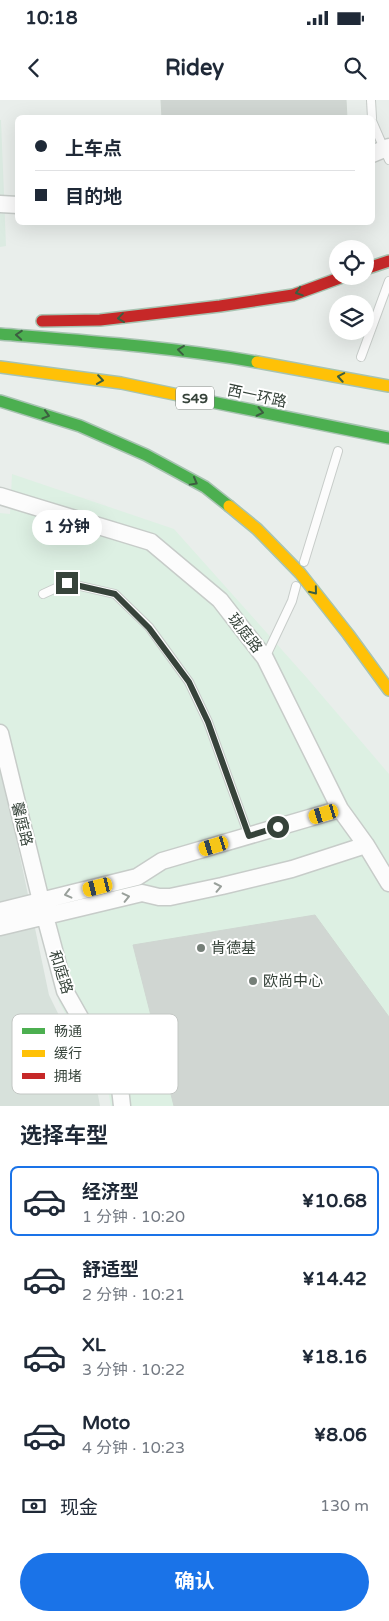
<!DOCTYPE html>
<html lang="zh">
<meta charset="utf-8">
<style>
:root{--surface:#fff;--page:#f2f2f3;--text:#1f2937;--muted:#747a83;--line:#e0e1e3;--accent:#1a73e8}
body{margin:0;font-family:"Varela Round","Noto Sans SC",sans-serif;background:var(--page);color:var(--text);height:100vh;display:flex;flex-direction:column;font-size:19px;white-space:nowrap}
*{box-sizing:border-box;margin:0}
p{font-size:16px;color:var(--muted)}
.icon{flex:none;width:28px;height:28px;fill:none;stroke:currentColor;stroke-width:2;stroke-linecap:round;stroke-linejoin:round}
.map{position:relative;height:1006px;overflow:hidden}
.side{display:flex;flex-direction:column;background:var(--surface);flex:1}
.side>*{flex:none}
.banner{position:absolute;left:15px;top:15px;width:360px;height:110px;border-radius:8px;box-shadow:0 5px 20px #0002;display:grid;align-content:center;height:110px;padding:0 20px;background:var(--surface)}
.buttons{position:absolute;left:329px;top:140px;display:grid;gap:10px}
.buttons a{display:grid;place-items:center;width:45px;height:45px;border-radius:50%;background:var(--surface);box-shadow:0 5px 20px #0002;font-size:25px}
.end{position:absolute;width:22px;height:22px;margin:-11px;border:6px solid #36433a;background:#fff;box-shadow:0 0 0 2px #fff}
.from{border-radius:50%}
.bubble{position:absolute;height:35px;border-radius:18px;background:var(--surface);box-shadow:0 5px 20px #0002;font-size:16px;font-weight:700;line-height:35px;text-align:center}
.car{position:absolute;width:15px;height:30px;margin:-15px -8px;border-radius:6px;box-shadow:0 0 4px 1px #0007;background:linear-gradient(#f5c518 24%,#345 0 40%,#f5c518 0 76%,#345 0 86%,#f5c518 0)}
.banner b{display:flex;align-items:center;gap:18px;height:48px;font-size:19px}
.banner b+b{border-top:1px solid var(--line)}
.banner i{width:12px;height:12px;background:var(--text)}
ul{padding:0;list-style:none}
li{display:flex;align-items:center;gap:15px;height:70px;margin:0 10px 8px;padding:0 10px;border:2px solid transparent;border-radius:8px}
li div{flex:1}
li b{display:block;font-size:19px}
li em{font-style:normal;font-weight:700}
li.active{border-color:var(--accent)}
li>.icon{width:45px;height:45px;stroke-width:1.5}
h2{padding:0 20px;font-size:22px;line-height:60px}
.pay{display:flex;align-items:center;gap:12px;height:55px;padding:0 20px;font-size:19px}
.pay p{margin-inline-start:auto}
.button{display:flex;gap:10px;margin-top:auto;padding:10px 20px}
.button a{flex:1;height:58px;border-radius:30px;background:var(--accent);color:#fff;font-size:20px;font-weight:700;line-height:58px;text-align:center}
.status{display:flex;justify-content:space-between;align-items:center;height:35px;padding:0 25px;background:var(--surface);direction:ltr}
.status svg{height:14px;fill:currentColor}
header{display:flex;justify-content:space-between;align-items:center;height:65px;padding:0 20px;background:var(--surface);font-size:22px;font-weight:700}
.map>svg:first-child{display:block}
.residential{fill:#d7e1db}
.commercial{fill:#ddf0e3}
.education{fill:#dcebe2}
.building{fill:#d0d6d2;stroke:#cfd6d1}
.lines{fill:none;stroke-linecap:round;stroke-linejoin:round}
.lane-casing{stroke:#c7ccc9;stroke-width:10}
.street-casing{stroke:#c7ccc9;stroke-width:19}
.fast-casing{stroke:#a7c3b1;stroke-width:14}
.slow-casing{stroke:#a7c3b1;stroke-width:14}
.jam-casing{stroke:#a7c3b1;stroke-width:14}
.lane{stroke:#fcfcfc;stroke-width:8}
.street{stroke:#fcfcfc;stroke-width:16}
.fast{stroke:#4caf50;stroke-width:11}
.slow{stroke:#ffc107;stroke-width:11}
.jam{stroke:#c62828;stroke-width:11}
.oneway{stroke:#3c5e40}
.oneway2{stroke:#99a09b}
.route{stroke:#36433a;stroke-width:6}
.poi-dot{fill:#757f78;stroke:#fff;stroke-width:2}
.labels{text-anchor:middle;dominant-baseline:central;stroke-width:4;stroke-linejoin:round;paint-order:stroke}
.shield{fill:#fff;stroke:#727b75;stroke-width:1}
.shield-label{font-size:14px;font-weight:bold;fill:#36433a}
.street-label{font-size:15px;fill:#36433a;stroke:#fff}
.poi-label{font-size:15px;fill:#36433a;stroke:#fff;text-anchor:start}
.key{fill:#fff;stroke:#c3c7c4;stroke-width:1}
.key-label{font-size:14px;fill:#36433a}
</style>
<div class="status"><b>10:18</b><svg viewBox="0 0 49 12"><path d="M0 12V9h3v3zM5 12V6h3v6zM10 12V3h3v9zM15 12V0h3v12zM26 1h20v11H26zM47 4h2v5h-2z"/></svg></div>
<header><svg class="icon" aria-label="back" viewBox="0 0 24 24"><path d="M15 5l-7 7 7 7"/></svg>Ridey<svg class="icon" aria-label="search" viewBox="0 0 24 24"><circle cx="10" cy="10" r="6"/><path d="M15 15l6 6"/></svg></header>
<div class="map">
<svg width="389" height="1006" viewBox="0 0 389 1006">
<rect width="100%" height="100%" fill="#e9eeeb"/>
<!-- residential -->
<path class="residential" d="M0,661L49,895L98,995L100,1006H0Z"/>
<!-- commercial -->
<path class="commercial" d="M12,374L174,429L307,578L389,674V1006H111L108,991L59,902L0,639V413L10,414Z"/>
<!-- education -->
<path class="education" d="M0,20H1L6,146L0,147Z"/>
<!-- building -->
<path class="building" d="M161,0H346L347,18H162Z
M315,815L389,917V1006H174L133,845Z"/>
<g class="lines">
<defs>
<path id="lane" d="M371,0L372,18
M372,21L389,60
M361,257L389,181
M304,462L338,351
M43,494L67,483L115,494L149,527L189,582L208,622L249,736
M265,558L292,501L296,486"/>
<path id="street" d="M372,54L389,47
M0,104L18,105
M0,396L151,442L220,500L265,558L340,709L366,745L389,783
M0,633L41,801L65,891L120,988L122,1006
M0,811L137,777L162,761L340,709
M0,827L142,793L159,797H170L222,786L292,769L366,745"/>
<path id="fast" d="M0,234C86,241 172,247 257,262
M202,300L389,338
M0,301L80,326L146,355L205,387L229,406"/>
<path id="slow" d="M257,262L389,286
M0,267L121,283L202,300
M229,406L257,429L300,473L348,534L389,590"/>
<path id="jam" d="M365,169L389,161
M42,221L100,220L220,206L293,195L345,176"/>
</defs>
<!-- lane casing -->
<use href="#lane" class="lane-casing"/>
<!-- street casing -->
<use href="#street" class="street-casing"/>
<!-- fast casing -->
<use href="#fast" class="fast-casing"/>
<!-- slow casing -->
<use href="#slow" class="slow-casing"/>
<!-- jam casing -->
<use href="#jam" class="jam-casing"/>
<!-- lane -->
<use href="#lane" class="lane"/>
<!-- street -->
<use href="#street" class="street"/>
<!-- fast -->
<use href="#fast" class="fast"/>
<!-- slow -->
<use href="#slow" class="slow"/>
<!-- jam -->
<use href="#jam" class="jam"/>
</g>
<!-- one-way arrows -->
<defs><path id="oneway-chevron" d="M-2-3.5L2.5 0L-2 3.5" fill="none" stroke-width="1.6" stroke-linecap="round" stroke-linejoin="round" transform="scale(1.25)"/></defs>
<g class="oneway">
<use href="#oneway-chevron" transform="translate(299 192) rotate(162)"/>
<use href="#oneway-chevron" transform="translate(121 218) rotate(173)"/>
<use href="#oneway-chevron" transform="translate(19 235) rotate(-176)"/>
<use href="#oneway-chevron" transform="translate(181 250) rotate(-173)"/>
<use href="#oneway-chevron" transform="translate(341 277) rotate(-170)"/>
<use href="#oneway-chevron" transform="translate(100 280) rotate(8)"/>
<use href="#oneway-chevron" transform="translate(260 312) rotate(12)"/>
<use href="#oneway-chevron" transform="translate(46 315) rotate(17)"/>
<use href="#oneway-chevron" transform="translate(194 382) rotate(29)"/>
<use href="#oneway-chevron" transform="translate(314 491) rotate(51)"/>
</g>
<g class="oneway2">
<use href="#oneway-chevron" transform="translate(218 787) rotate(-12)"/>
<use href="#oneway-chevron" transform="translate(68 794) rotate(166)"/>
<use href="#oneway-chevron" transform="translate(126 797) rotate(-13)"/>
</g>
<g class="lines">
<!-- route -->
<path class="route" d="M67,483L115,494L149,528L189,582L208,622L249,736L278,727"/>
</g>
<!-- markers -->
<g class="poi-dot">
<circle cx="201" cy="848" r="5"/>
<circle cx="253" cy="881" r="5"/>
</g>
<g class="labels">
<!-- shield labels -->
<rect class="shield" x="176" y="286.5" width="38" height="23" rx="4"/>
<g class="shield-label">
<text x="195" y="298">S49</text>
</g>
<!-- street labels -->
<g class="street-label">
<text transform="translate(257 296) rotate(12)">西一环路</text>
<text transform="translate(245 533) rotate(52)">珑庭路</text>
<text transform="translate(22 724) rotate(76)">馨庭路</text>
<text transform="translate(61 872) rotate(72)">和庭路</text>
</g>
<!-- poi labels -->
<g class="poi-label">
<text x="211" y="848">肯德基</text>
<text x="263" y="881">欧尚中心</text>
</g>
</g>
<!-- legend -->
<rect x="12" y="914" width="166" height="80" rx="8" class="key"/>
<rect x="22" y="928" width="23" height="6" fill="#4caf50"/>
<rect x="22" y="950" width="23" height="7" fill="#ffc107"/>
<rect x="22" y="973" width="23" height="6" fill="#c62828"/>
<g class="key-label">
<text x="54" y="936">畅通</text>
<text x="54" y="958">缓行</text>
<text x="54" y="981">拥堵</text>
</g>
</svg>
<div class="buttons">
<a><svg class="icon" aria-label="locate" viewBox="0 0 24 24"><circle cx="12" cy="12" r="6"/><path d="M12 2v4M12 18v4M2 12h4M18 12h4"/></svg></a>
<a><svg class="icon" aria-label="layers" viewBox="0 0 24 24"><path d="M12 4l9 5-9 5-9-5zM3 14l9 5 9-5"/></svg></a>
</div>
<i class="end from" style="left:278px;top:727px"></i>
<i class="end" style="left:67px;top:483px"></i>
<div class="bubble" style="left:32px;top:410px;width:70px">1 分钟</div>
<i class="car" style="left:324px;top:714px;rotate:253deg"></i>
<i class="car" style="left:214px;top:746px;rotate:253deg"></i>
<i class="car" style="left:98px;top:787px;rotate:256deg"></i>
<div class="banner">
<b><i class="from"></i>上车点</b>
<b><i></i>目的地</b>
</div>
</div>
<section class="side">
<h2>选择车型</h2>
<ul>
<li class="active"><svg class="icon" aria-label="car" viewBox="0 0 24 24"><path d="M5 17H2v-5l4-1 3-4h7l3 4 3 1v5h-3M9 17h6M6 11h13"/><circle cx="7" cy="17" r="2"/><circle cx="17" cy="17" r="2"/></svg><div><b>经济型</b><p>1 分钟 · 10:20</p></div><em>¥10.68</em></li>
<li><svg class="icon" aria-label="car" viewBox="0 0 24 24"><path d="M5 17H2v-5l4-1 3-4h7l3 4 3 1v5h-3M9 17h6M6 11h13"/><circle cx="7" cy="17" r="2"/><circle cx="17" cy="17" r="2"/></svg><div><b>舒适型</b><p>2 分钟 · 10:21</p></div><em>¥14.42</em></li>
<li><svg class="icon" aria-label="car" viewBox="0 0 24 24"><path d="M5 17H2v-5l4-1 3-4h7l3 4 3 1v5h-3M9 17h6M6 11h13"/><circle cx="7" cy="17" r="2"/><circle cx="17" cy="17" r="2"/></svg><div><b>XL</b><p>3 分钟 · 10:22</p></div><em>¥18.16</em></li>
<li><svg class="icon" aria-label="car" viewBox="0 0 24 24"><path d="M5 17H2v-5l4-1 3-4h7l3 4 3 1v5h-3M9 17h6M6 11h13"/><circle cx="7" cy="17" r="2"/><circle cx="17" cy="17" r="2"/></svg><div><b>Moto</b><p>4 分钟 · 10:23</p></div><em>¥8.06</em></li>
</ul>
<div class="pay"><svg class="icon" aria-label="cash" viewBox="0 0 24 24"><path d="M3 7h18v10H3z"/><circle cx="12" cy="12" r="2"/></svg>现金<p>130 m</p></div>
<div class="button"><a>确认</a></div>
</section>
